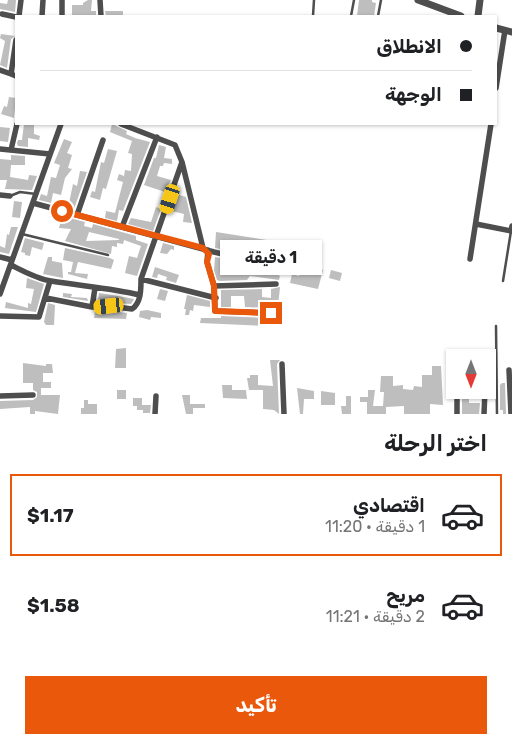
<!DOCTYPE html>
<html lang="ar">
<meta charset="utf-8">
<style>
:root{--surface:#fff;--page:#f6f6f6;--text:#202124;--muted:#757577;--line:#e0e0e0;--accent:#ea580c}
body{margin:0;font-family:Rubik,Cairo,sans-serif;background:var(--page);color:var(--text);direction:rtl;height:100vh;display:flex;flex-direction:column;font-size:19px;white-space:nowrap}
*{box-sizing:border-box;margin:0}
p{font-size:16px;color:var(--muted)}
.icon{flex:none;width:28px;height:28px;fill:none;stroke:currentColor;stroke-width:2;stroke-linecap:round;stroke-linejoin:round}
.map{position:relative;height:414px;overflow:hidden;direction:ltr}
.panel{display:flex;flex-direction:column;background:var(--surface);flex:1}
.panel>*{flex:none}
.guide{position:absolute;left:15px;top:15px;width:482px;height:110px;border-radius:0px;box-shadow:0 1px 4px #0004;direction:rtl;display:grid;align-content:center;height:110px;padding:0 25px;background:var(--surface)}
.needle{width:32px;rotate:180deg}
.controls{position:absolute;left:446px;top:349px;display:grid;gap:10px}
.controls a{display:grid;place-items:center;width:50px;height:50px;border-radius:0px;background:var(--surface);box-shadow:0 1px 4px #0004;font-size:25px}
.end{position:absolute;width:22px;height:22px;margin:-11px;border:6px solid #ea580c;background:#fff;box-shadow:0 0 0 2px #fff}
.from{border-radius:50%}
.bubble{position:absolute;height:35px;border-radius:0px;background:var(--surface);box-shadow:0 1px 4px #0004;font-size:16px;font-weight:700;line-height:35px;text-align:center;direction:rtl}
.car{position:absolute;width:15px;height:30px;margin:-15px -8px;border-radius:6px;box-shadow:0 0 4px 1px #0007;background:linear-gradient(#f5c518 24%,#345 0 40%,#f5c518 0 76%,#345 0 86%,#f5c518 0)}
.guide b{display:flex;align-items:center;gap:18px;height:48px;font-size:19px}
.guide b+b{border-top:1px solid var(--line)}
.guide i{width:12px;height:12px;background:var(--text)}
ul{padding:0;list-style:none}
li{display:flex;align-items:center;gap:15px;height:82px;margin:0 10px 8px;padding:0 15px;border:2px solid transparent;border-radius:0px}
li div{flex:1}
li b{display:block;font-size:19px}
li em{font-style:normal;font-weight:700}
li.active{border-color:var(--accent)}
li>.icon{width:45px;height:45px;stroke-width:1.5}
h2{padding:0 25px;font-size:22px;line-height:60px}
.button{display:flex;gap:10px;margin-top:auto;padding:10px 25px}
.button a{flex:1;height:58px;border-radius:0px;background:var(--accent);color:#fff;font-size:20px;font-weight:700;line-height:58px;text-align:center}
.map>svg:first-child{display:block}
.building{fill:#bebebe;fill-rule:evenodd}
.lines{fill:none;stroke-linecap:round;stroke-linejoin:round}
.service{stroke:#4e4e4e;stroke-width:2.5}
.minor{stroke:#4e4e4e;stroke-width:5.5}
.tertiary{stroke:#4e4e4e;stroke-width:7}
.route{stroke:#ea580c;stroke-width:6}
</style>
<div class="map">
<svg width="512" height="414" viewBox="0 0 512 414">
<rect width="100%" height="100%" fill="#fff"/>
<!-- building -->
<path class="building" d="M8,0H16L15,12L0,9V3L7,4Z
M88,0H92L91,11H96V16H72V5H83V3Z
M359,0H372V2L376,3L374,16H357Z
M105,11H123V16H106Z
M1,34L15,36L11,39L7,68L0,65L5,41L0,38Z
M9,97L16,98L14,118L1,114L4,106L7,107Z
M24,124H34V134L40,136L39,140L28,138V147L18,146L17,143L18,140H22Z
M112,124L127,131L126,134L135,138L150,142L123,211L119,210L117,221L105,218L106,211L115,213L123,182L117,180L119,174L124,176L125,170L131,171L132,154L128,153L132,141L110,132Z
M0,127L10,128L8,142L0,141Z
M64,139L72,142L67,153L72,155L68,168L72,169L65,178L61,195L53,193L51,203L39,200L41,194L47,196L51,177L56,178L60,165L54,163Z
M159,145L166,147L164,158L172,159V164L164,163L163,166H160L157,176L171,180L165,192L144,185L154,158H156Z
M108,149L117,151L106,189L103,188L100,200L90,197L92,191L95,192L101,162L104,163Z
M11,155L25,156V165H11L10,177L28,180L29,175L37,176L32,190L5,189L7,180H0V159L11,160Z
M80,171L87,172L74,209L68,208L73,184L77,186Z
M176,194L186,197L192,223L183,222L184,214L172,211Z
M14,201L22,202L20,218L12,217Z
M156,207L161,209L153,231L128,224L131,218L151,222Z
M62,216L85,222L84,226L92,228L93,224L136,236V240L148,244L137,276L125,273L129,256L137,258L141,246L124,240L123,244L117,243V247L112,246L111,254L65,241L71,229L59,228ZM89,232L119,239V240L86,241Z
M11,227H18L9,254L0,252V246L5,248L7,234L9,235Z
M216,232L280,242L279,247L287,248L286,256L255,250L254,256L215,248Z
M25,238L44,243L42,250L32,247L30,256L25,255V253L21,252Z
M163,243L174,246V250L171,249L167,254L160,253Z
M65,248L110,258L114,260L111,269L78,262L75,273L88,274L87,279L68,274V272H71L73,262L63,260Z
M48,257H52V261L62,263L63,278L43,274Z
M215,257L220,258L222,272L233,271V261L260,267L259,271L267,273L268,269L276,271V274L280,276L279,280L250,276L247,280L220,281L217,280L214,270Z
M303,263L323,270L318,289L290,283L292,274L299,276Z
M155,267L179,275L176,283L166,280L167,277L158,274L157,278L152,277Z
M331,270L342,273L340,281L329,278Z
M27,278L44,284L36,312L5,308L6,302L28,308V303L31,304L34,289L26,288Z
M280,287L277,316L272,308L245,307L244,296H231V307H221V290L262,289V297L271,298V289Z
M160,289L168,291L165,301L157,299Z
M63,293L72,294L71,297L87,298L88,301L63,297Z
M99,293L124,297L134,299L131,304L98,302Z
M187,295L210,301V307L194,305L193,311L190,310L189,315H185L186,309H184Z
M48,303L55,305L54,325H46L44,322Z
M147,310L161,313V318L151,317L150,320L139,317L140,311Z
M109,311L127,313L126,319L94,318L95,312Z
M221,316L267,318V326L200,323L201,318H221Z
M126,348V368H115L116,349Z
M270,360H280L277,364L279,414L274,410L263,409V390H249L247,378H250V375H258V385L273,386Z
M23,363L46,366V364H52L53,373H43V382H51V388H41V395H60L58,414L35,411V414H30V407L0,409V401L33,400L37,397V392L33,390V383H23Z
M432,366H441L443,405L430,404V414H404V406L386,407V414H367V402H360V397H368V390H375L373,406H383L384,392H380L381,376H393V386L403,385V389L413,390L414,386L422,387V375H432Z
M502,383H505L506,414H503V410H500V385Z
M222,385H232V390H246L247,399L223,398Z
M297,388L314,391V399H304L303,414H300Z
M117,390H126V399H117Z
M462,390H469V403H480L479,414H462Z
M321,391L335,393V405H321Z
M182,395H190V404H205V408H193V414H186Z
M346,396H351V414H342L341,406H346Z
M133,398H142V405H151L150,413H143V410H137V406H133Z
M84,400H88V404H97V414H81V408H84Z"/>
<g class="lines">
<!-- service -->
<path class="service" d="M313,16L314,0
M351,16L354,0
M378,16L381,0
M10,196L20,192L36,194
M22,234L108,255
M503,281L511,231
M496,326L497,414"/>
<!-- minor -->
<path class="minor" d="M62,0V16
M100,0L101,16
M2,14L16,17
M19,16L21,0
M42,16L43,0
M16,40L11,74L16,76
M0,70L11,74
M496,88L505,30
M121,124L175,145L182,162L203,248
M0,149L50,154
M11,150L17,124
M0,195L10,196
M33,203L214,252L279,267
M77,215L103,140
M476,224L511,231L512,226
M122,227L157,137
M208,250L207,262L214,286L215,311L271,313
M0,257L12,260
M470,259L491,124
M11,265C23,271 37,279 51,281C81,286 111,288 140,295
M141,279L216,298
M214,286L276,284
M0,294L61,124
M46,298L92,307L95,288
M92,307L109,306L132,309C141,303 141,290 141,279L182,162
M0,316L39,317L50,281
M282,364L284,414
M509,370L511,414
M457,390V414
M0,396L33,395
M155,414L156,396
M484,414L485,390"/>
<!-- tertiary -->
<path class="tertiary" d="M418,0L461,16
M478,16L480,0
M496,28L512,32"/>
</g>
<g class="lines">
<!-- route -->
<path class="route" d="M62,211L203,248L209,254L207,262L214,286L215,311L271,313"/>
</g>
</svg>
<div class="controls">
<a><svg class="needle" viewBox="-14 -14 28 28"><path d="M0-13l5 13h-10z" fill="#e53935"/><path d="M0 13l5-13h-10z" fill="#757577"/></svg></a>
</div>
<i class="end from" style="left:62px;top:211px"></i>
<i class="end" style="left:271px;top:313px"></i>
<div class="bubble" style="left:220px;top:240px;width:102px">1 دقيقة</div>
<i class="car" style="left:170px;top:199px;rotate:198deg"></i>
<i class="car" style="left:109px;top:306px;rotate:264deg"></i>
<div class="guide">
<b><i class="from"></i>الانطلاق</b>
<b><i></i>الوجهة</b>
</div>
</div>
<section class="panel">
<h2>اختر الرحلة</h2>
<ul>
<li class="active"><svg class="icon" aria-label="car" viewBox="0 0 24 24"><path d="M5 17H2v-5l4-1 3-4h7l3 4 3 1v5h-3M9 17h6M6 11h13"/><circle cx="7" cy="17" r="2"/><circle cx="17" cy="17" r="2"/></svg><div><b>اقتصادي</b><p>1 دقيقة · 11:20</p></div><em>$1.17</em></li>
<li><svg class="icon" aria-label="car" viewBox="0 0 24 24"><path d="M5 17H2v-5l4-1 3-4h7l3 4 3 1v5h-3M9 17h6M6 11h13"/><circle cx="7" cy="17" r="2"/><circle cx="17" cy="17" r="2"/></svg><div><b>مريح</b><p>2 دقيقة · 11:21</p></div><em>$1.58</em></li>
</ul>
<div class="button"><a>تأكيد</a></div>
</section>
